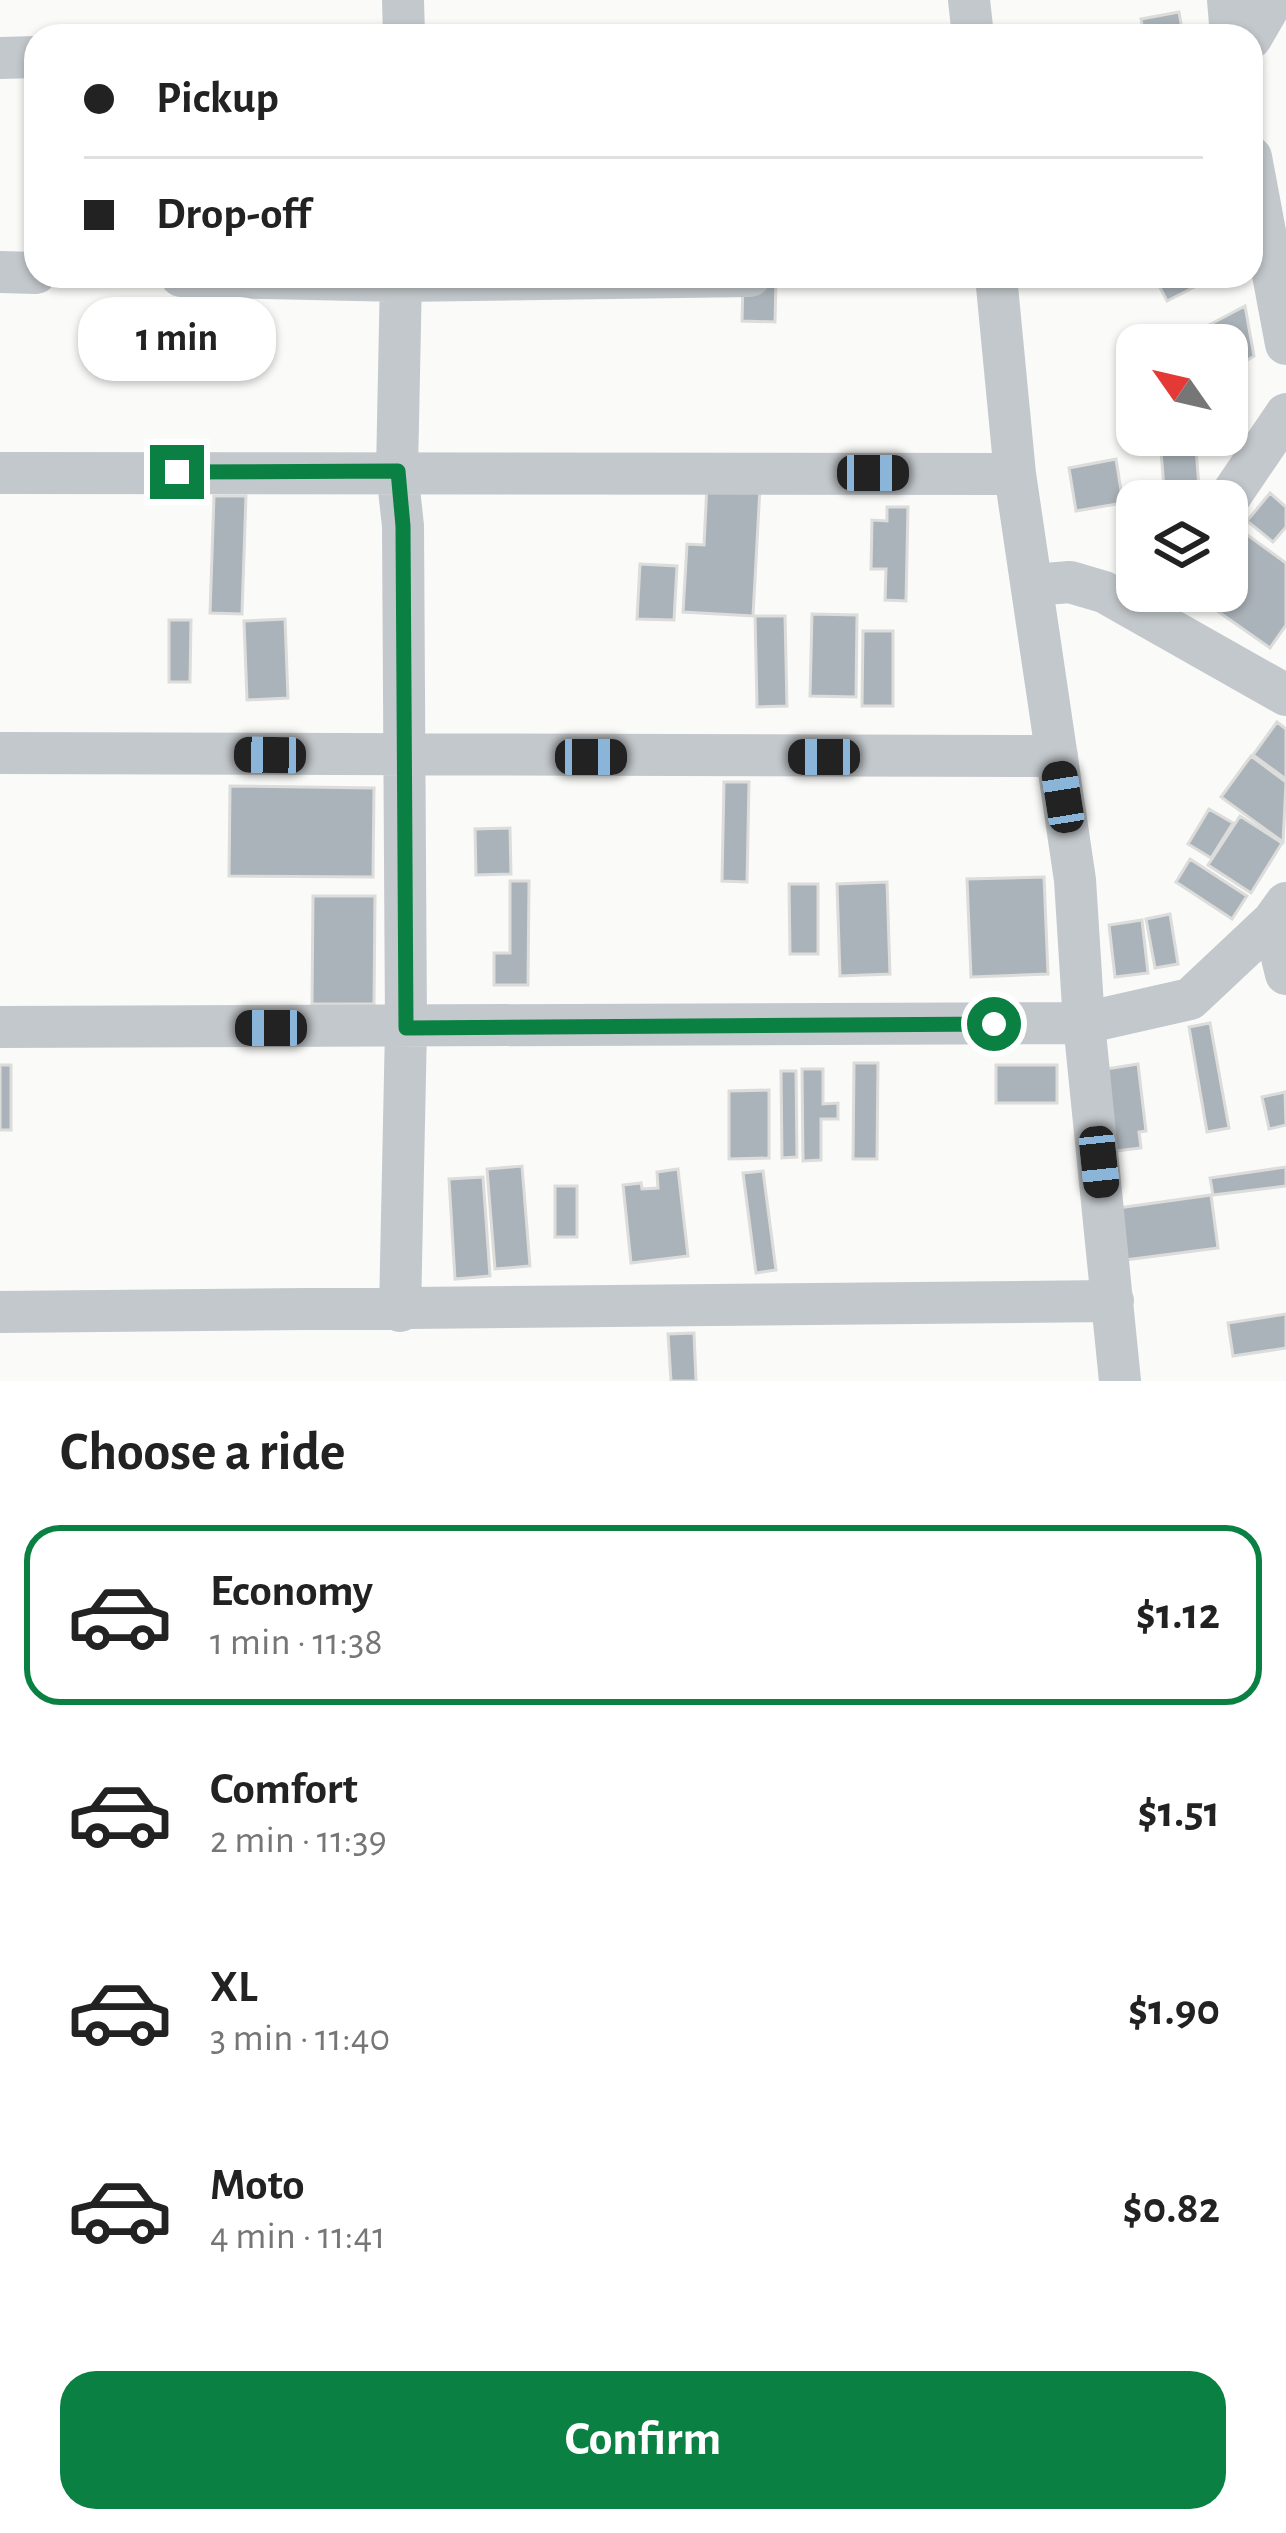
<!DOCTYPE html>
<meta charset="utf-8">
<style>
:root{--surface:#fff;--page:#f2f2f2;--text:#222;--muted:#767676;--line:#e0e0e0;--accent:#0b8043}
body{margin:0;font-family:"Alegreya Sans",sans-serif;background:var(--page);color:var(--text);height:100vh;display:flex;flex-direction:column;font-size:45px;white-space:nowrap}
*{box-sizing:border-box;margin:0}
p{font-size:39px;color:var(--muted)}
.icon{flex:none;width:66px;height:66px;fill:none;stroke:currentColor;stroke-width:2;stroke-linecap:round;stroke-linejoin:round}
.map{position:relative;height:1381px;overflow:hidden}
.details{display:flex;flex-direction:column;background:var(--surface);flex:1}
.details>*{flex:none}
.banner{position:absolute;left:24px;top:24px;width:1239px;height:264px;border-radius:36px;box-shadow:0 3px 9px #0004;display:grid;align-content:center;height:264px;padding:0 60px;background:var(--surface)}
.needle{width:78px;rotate:304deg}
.fabs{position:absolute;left:1116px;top:324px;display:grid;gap:24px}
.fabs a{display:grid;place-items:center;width:132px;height:132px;border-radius:24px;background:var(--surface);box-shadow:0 3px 9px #0004;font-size:60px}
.end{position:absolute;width:54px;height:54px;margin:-27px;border:15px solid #0b8043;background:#fff;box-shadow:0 0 0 6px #fff}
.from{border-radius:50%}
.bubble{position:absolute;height:84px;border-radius:36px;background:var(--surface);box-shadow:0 3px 9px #0004;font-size:39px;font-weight:600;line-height:84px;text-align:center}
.car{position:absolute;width:36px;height:72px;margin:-36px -18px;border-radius:15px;box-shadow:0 0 9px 3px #0007;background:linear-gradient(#222 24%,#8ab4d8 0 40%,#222 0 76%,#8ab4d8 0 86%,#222 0)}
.banner b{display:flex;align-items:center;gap:42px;height:114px;font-size:45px}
.banner b+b{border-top:3px solid var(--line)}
.banner i{width:30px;height:30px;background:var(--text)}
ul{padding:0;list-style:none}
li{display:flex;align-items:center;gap:36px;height:180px;margin:0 24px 18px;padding:0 36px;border:6px solid transparent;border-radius:36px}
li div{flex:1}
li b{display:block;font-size:45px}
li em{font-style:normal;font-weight:600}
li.active{border-color:var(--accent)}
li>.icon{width:108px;height:108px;stroke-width:1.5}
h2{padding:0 60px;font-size:54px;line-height:144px}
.action{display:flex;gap:24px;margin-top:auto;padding:24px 60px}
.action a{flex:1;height:138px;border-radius:36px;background:var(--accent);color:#fff;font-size:48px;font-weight:600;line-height:138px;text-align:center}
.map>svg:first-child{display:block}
.building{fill:#aab3b9;stroke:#dcdcda;stroke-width:3}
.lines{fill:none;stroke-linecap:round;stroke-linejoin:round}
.minor{stroke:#c3c8cc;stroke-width:42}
.route{stroke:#0b8043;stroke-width:15}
</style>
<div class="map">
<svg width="1286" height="1381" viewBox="0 0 1286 1381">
<rect width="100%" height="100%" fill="#fafaf8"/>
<!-- building -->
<path class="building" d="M1179,12L1182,29L1144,36L1141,19Z
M1154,276H1216L1167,301Z
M743,281L776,282L775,322L742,321Z
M1245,306L1254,356L1227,372V345H1171Z
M1196,448L1200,501H1165L1161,451Z
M1116,459L1123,503L1076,511L1069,468Z
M707,484L760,487L753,616L683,612L687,544L704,545Z
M1270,493L1286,507V527L1273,542L1247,521Z
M214,496H246L242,614L210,613Z
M887,507H908L906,601L885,600L886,569H871L872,520L887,521Z
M1242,531L1286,563V625L1270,648L1196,596L1199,591H1227V552Z
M640,564L677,566L674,620L637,619Z
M812,614L857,615L856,697L810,696Z
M755,616H785L787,706L757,707Z
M285,619L288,698L247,700L244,621Z
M169,620H191L190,682H169Z
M863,631H893V706H862Z
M1277,722L1286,729V779L1253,755Z
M1251,756L1286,782L1283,842L1221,797Z
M724,782H749L747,882L722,881Z
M230,786L374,788L373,877L229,876Z
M1209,809L1233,823L1211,858L1188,844Z
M1240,816L1282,843L1251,893L1208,865Z
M510,828L511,874L476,875L475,829Z
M1190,859L1247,896L1232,919L1176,882Z
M1044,877L1048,974L971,977L967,879Z
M510,881H529L528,985H494V953H510Z
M887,882L890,974L840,976L837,884Z
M789,884H818V954H790Z
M313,896H375L374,1004H312Z
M1170,914L1178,964L1155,968L1146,919Z
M1142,920L1148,973L1115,977L1109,925Z
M1210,1023L1229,1128L1207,1132L1189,1027Z
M854,1063H878L877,1159H853Z
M1138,1064L1146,1131L1139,1132L1141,1148L1116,1151L1106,1069Z
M0,1065H11V1130H0Z
M996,1065H1057V1103H996Z
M802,1069H823V1104L838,1103V1119H821V1160L803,1161Z
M781,1071H796L797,1157L782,1158Z
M769,1090V1158L729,1159V1091Z
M1285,1092L1286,1125L1269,1129L1262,1097Z
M522,1166L530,1266L495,1269L487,1169Z
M1286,1167V1186L1213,1195L1210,1178Z
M678,1169L688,1256L631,1263L623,1185L641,1183L642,1189L658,1188L657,1172Z
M763,1171L776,1270L756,1273L743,1173Z
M483,1177L490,1276L455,1279L449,1179Z
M555,1186H577V1237H555Z
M1211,1195L1218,1248L1125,1260L1118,1208Z
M1286,1314V1348L1233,1356L1228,1323Z
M694,1333L696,1381H671L668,1334Z"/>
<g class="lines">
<!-- minor -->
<path class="minor" d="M403,0L404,36
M969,0L973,36
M1228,0L1231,36
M1251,38L1273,0
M0,58L36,57
M1251,157L1286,344
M0,272L36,273
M181,276L401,281L750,276
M996,276L1015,474L1075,880L1084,1023L1120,1381
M0,473L1015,474
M1227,501L1286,414
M1033,585L1070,582L1104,592L1286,695
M0,753L1057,756
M1273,921L1286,974
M0,1027L1084,1023L1190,999L1273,921L1286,903
M400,1311L406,1028L403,526L397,471L401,276
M0,1312L1113,1301"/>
</g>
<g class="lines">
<!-- route -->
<path class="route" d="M177,472L398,471L403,526L406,1028L994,1024"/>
</g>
</svg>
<div class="fabs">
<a><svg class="needle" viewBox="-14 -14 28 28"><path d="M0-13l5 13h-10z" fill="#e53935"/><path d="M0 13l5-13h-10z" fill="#767676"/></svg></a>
<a><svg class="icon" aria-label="layers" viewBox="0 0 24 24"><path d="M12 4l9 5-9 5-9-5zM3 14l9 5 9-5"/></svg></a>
</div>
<i class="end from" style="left:994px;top:1024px"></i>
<i class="end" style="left:177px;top:472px"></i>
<div class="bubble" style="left:78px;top:297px;width:198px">1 min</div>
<i class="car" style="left:873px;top:473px;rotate:90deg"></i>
<i class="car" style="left:270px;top:755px;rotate:271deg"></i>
<i class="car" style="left:591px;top:757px;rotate:90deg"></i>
<i class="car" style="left:824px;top:757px;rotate:270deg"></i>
<i class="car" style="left:1063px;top:797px;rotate:351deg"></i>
<i class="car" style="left:271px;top:1028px;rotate:270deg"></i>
<i class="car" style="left:1099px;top:1162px;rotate:174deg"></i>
<div class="banner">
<b><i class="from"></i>Pickup</b>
<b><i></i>Drop-off</b>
</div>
</div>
<section class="details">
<h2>Choose a ride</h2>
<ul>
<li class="active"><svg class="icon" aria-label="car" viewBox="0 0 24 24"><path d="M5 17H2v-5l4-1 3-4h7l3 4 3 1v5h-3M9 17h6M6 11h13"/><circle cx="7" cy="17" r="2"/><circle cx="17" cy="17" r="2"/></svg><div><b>Economy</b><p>1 min · 11:38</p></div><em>$1.12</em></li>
<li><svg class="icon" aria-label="car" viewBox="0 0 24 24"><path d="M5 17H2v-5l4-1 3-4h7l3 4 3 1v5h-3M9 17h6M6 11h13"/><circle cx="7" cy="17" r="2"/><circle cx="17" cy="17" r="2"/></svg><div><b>Comfort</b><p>2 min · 11:39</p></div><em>$1.51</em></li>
<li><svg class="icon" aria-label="car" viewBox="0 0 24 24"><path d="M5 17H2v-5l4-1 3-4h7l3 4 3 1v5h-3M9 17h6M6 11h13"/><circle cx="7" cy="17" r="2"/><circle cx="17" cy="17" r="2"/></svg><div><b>XL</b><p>3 min · 11:40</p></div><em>$1.90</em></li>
<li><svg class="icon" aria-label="car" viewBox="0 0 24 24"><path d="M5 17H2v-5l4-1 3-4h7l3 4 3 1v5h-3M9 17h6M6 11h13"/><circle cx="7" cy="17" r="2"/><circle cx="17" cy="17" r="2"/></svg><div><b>Moto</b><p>4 min · 11:41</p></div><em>$0.82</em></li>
</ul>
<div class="action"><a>Confirm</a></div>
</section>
